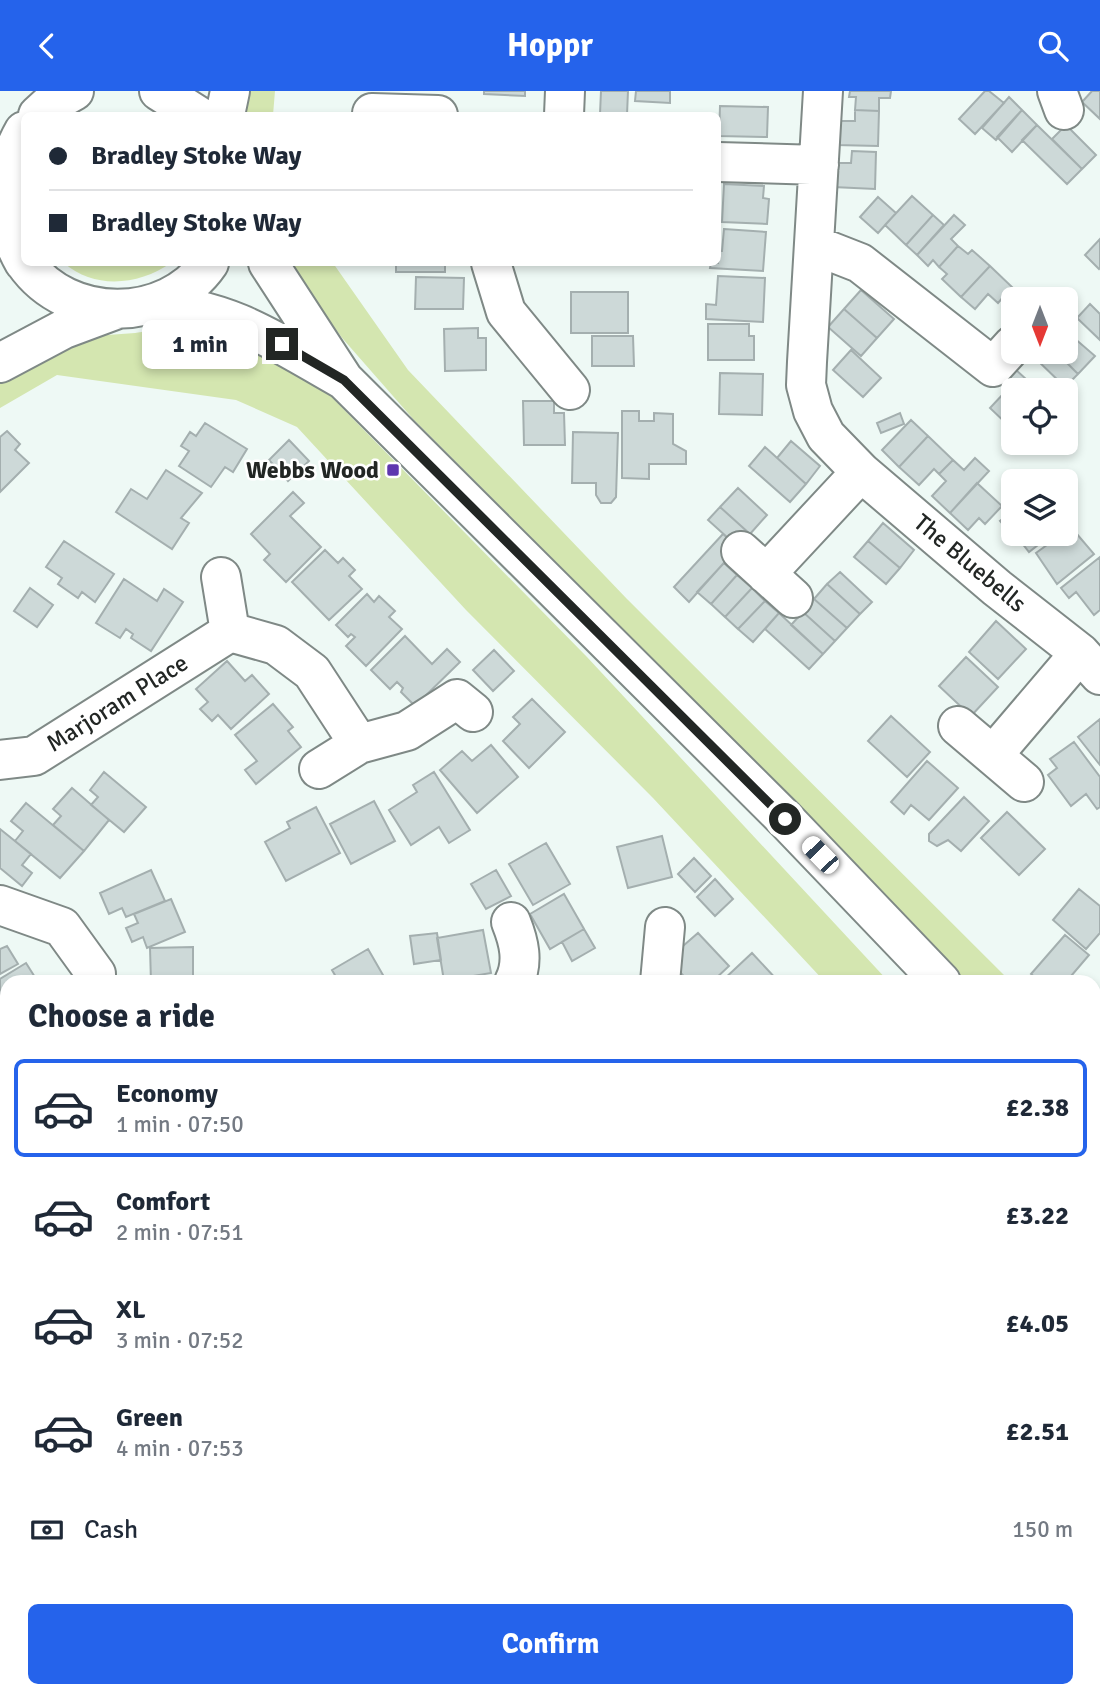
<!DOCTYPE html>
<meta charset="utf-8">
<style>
:root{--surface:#fff;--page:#f6f6f7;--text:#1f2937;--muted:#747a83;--line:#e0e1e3;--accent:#2563eb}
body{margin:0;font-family:Signika,sans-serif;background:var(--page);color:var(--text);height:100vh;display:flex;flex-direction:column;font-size:26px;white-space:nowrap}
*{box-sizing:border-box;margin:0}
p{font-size:23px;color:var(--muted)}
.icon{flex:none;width:38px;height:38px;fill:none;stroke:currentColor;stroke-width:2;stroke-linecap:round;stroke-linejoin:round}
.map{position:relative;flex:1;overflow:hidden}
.panel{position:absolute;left:0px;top:884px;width:1101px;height:723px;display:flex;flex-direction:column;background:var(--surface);border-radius:21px 21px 0 0;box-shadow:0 4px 10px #0003}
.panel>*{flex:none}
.hud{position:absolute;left:21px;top:21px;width:700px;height:154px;border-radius:10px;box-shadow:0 4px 10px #0003;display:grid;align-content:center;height:154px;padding:0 28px;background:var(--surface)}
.needle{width:46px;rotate:180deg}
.controls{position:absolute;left:1001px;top:196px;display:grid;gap:14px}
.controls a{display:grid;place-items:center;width:77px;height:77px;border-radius:10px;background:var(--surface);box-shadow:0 4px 10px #0003;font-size:35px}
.end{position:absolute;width:32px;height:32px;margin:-16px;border:9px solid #222624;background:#fff;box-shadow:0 0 0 4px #fff}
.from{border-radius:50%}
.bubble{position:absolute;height:49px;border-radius:10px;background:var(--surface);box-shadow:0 4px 10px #0003;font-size:23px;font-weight:700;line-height:49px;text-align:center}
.car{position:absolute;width:21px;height:42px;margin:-21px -10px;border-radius:9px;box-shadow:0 0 5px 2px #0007;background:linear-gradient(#fff 24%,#345 0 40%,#fff 0 76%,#345 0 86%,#fff 0)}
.hud b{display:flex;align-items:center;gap:24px;height:66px;font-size:26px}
.hud b+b{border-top:2px solid var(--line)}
.hud i{width:18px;height:18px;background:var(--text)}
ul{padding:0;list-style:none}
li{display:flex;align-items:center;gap:21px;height:98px;margin:0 14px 10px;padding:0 14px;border:4px solid transparent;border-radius:10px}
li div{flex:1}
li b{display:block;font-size:26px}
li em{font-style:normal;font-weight:700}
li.selected{border-color:var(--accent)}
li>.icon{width:63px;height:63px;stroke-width:1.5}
h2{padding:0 28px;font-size:32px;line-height:84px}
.pay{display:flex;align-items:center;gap:18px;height:77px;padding:0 28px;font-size:26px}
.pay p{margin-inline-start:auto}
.action{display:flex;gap:14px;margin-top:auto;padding:14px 28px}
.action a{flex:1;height:80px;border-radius:10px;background:var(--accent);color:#fff;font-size:28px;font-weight:700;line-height:80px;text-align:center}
header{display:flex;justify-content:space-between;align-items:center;height:91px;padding:0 28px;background:var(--accent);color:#fff;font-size:32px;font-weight:700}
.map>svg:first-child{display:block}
.green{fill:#d4e6b0}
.water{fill:#5ac5e3;stroke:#4995aa;stroke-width:2}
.building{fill:#cdd9d8;stroke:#a4afaf;stroke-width:2}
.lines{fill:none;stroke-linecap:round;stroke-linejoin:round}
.minor-casing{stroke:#7f8986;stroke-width:42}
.minor{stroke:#fff;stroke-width:38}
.route{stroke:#222624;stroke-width:9}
.poi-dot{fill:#5e37af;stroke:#fff;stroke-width:2.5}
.labels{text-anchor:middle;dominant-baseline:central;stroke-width:5;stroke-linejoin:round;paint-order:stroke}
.poi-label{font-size:24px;font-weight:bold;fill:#222624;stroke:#fff;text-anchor:end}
.street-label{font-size:24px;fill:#222624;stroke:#fff}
</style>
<header><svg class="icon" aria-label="back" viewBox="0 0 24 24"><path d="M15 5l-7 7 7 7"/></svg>Hoppr<svg class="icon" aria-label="search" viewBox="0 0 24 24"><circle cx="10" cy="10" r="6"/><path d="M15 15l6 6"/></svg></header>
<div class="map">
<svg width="1100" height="1605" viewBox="0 0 1100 1605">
<rect width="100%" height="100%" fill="#eef9f5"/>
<!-- green -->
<path class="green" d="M244,0H275L273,24H242Z
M64,172H171C139,194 95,199 64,172Z
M284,172H333L408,279L627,508L1011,891H961L875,796L647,569L576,491L414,329L343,248Z
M193,233L304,278L587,566L889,891H825L653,707L466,519L297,336L236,309L57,284L0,317V283L80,246L135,242Z
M1094,1101L1100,1107V1204L1094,1197Z
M7,1261V1600H1094V1561H1100V1605H0V1263Z"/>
<!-- water -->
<path class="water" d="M0,1529L7,1536V1600L440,1602L546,1600L589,1605H0Z"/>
<!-- building -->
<path class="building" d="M484,0H525V5L484,3Z
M601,0H628L627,24L600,23Z
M636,0H670V12L635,10Z
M850,0H891L890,7H879V20L855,19L856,6H849Z
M985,0H989L1004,12L975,43L959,28Z
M1092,0H1100V28L1082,11Z
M1009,6L1022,19L996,49L982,37Z
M720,15L768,16L767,46L719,45Z
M855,19L879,20L878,55L836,54L837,30H855Z
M1022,19L1037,34L1012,61L997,46Z
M1037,34L1082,78L1067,93L1022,49Z
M1066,34L1096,64L1082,78L1052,48Z
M852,60L876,61L875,98L833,96L834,72H851Z
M724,93L764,95L763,107L769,108L767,133L722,131Z
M912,105L933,124L906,154L885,134Z
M878,106L896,122L878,142L860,126Z
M933,124L944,134L917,164L906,154Z
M954,124L965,134L951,148L958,155L939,176L933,169L928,175L917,164Z
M724,138L766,141L763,180L710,177L711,172H718V160H722Z
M1100,148V177L1099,178L1085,164Z
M958,155L968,163L972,159L990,175L961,206L942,188L947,183L939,176Z
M396,172H445V181H396Z
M990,175L1012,196L998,212L988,203L975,218L961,206Z
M718,185L765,187L763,231L706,228V213L716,214Z
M416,186L464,187L463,218H415Z
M861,199L894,228L877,247L844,218Z
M571,201H628V242H571Z
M1090,213L1100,223V249L1077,227Z
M844,218L877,247L861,265L828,236Z
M708,233H749V245H754V269H708Z
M478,237V247H486V279L445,280L444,238Z
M1066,240L1095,265L1078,283L1056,261H1066Z
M592,245H633L634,275H592Z
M851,259L881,287L863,306L833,279Z
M1041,261H1056L1078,283L1065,296L1035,267Z
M1016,279L1038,299H1013V309L1005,301L1012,294L1007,289Z
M720,282L763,283L762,324L719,323Z
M1005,301L1013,309V339L990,317Z
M523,310H554V322H564L565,354H524Z
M622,320H639V330H654V322L673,323V353L686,360V373H649V388L622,387Z
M900,322L904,333L881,342L877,332Z
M911,329L928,345L899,376L882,359Z
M205,332L247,358L233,381L225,376L211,396L179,375L189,360L181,355L190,341L196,345Z
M7,340L20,353L15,359L29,372L0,401V346Z
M573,341L618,342L616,406L611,412H601L596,404V392H572Z
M928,345L953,369L939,383L934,378L919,394L899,376Z
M289,349L309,370L288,390L269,369Z
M791,350L820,375L806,393L777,367Z
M765,356L806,393L790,411L749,375Z
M975,367L989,380L950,422L932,405L946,390L939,383L953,369L964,379Z
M166,379L202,402L181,427L189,432L172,458L116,421L131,398L147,408Z
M977,392L1002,415L985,433L979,427L968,439L950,422Z
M738,397L767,424L750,443L720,416Z
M293,401L304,412L290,425L321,456L286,491L264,469L270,463L251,443Z
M720,416L750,443L738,456L708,429Z
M1013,420L1014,443L1012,444L1000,430Z
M883,432L914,459L900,477L868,450Z
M1066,440L1071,446L1076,442L1094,463L1057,493L1036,462Z
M723,443L738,456L689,511L674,496Z
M1015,443H1052L1029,461Z
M64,450L114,483L95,511L82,501L78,507L58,493L62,487L46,476Z
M868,450L900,477L886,493L854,466Z
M325,459L338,472L343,467L355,479L349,485L362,498L329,529L292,491Z
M1100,466V519L1094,524L1076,501L1069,507L1061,497Z
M724,472L737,484L711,513L697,501Z
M840,481L872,511L860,523L827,493Z
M737,484L752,497L725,526L711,513Z
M124,488L157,510L164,498L183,511L151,560L131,547L133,543L126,538L120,547L96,532Z
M827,493L860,523L847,537L814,508Z
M30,497L53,514L37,536L14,520Z
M752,497L765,510L738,538L725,526Z
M367,503L374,511L379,505L395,520L389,526L402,538L366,575L346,555L355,546L351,543L348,546L336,534Z
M814,508L847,537L835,550L803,521Z
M765,510L779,522L753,551L738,538Z
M803,521L835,550L823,563L791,534Z
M779,522L823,563L809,578L765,538Z
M996,530L1026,558L998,588L969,561Z
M405,545L432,573L447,558L460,571L415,615L401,601L403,597L397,591L390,598L371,579Z
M494,559L514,580L493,600L473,579Z
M966,566L998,596L971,625L939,595Z
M227,570L245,590L252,584L269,603L231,638L218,624L212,630L200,618L208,611L196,598Z
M532,608L565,641L529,677L503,650L520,633L513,626Z
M273,613L293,636L288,640L301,656L256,693L245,679L257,670L235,644Z
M891,625L930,661L907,686L868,650Z
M1100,628V674L1078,646Z
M1074,651L1100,686V716L1097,718L1086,703L1071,715L1048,684L1057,677L1050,668Z
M491,654L518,686L477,722L440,679L462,660L472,670Z
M927,670L958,697L929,729L911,714L904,723L891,711Z
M104,681L146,716L124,741L91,714L98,706L90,699Z
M434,681L470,739L449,752L439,736L411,754L389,719L417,701L413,694Z
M72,697L109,729L84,760L53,734L61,725L53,718Z
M964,706L989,730L961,760L948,749L937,755L929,750V743Z
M374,710L395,750L351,773L330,733Z
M26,712L84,760L60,787L15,750L23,740L11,730Z
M316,716L340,762L286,790L265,751L290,737L287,731Z
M1007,721L1045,758L1019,784L981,747Z
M0,738L31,763L22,774L32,782L22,795L0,777Z
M662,745L672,786L628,797L617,756Z
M546,752L570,793L533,814L509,773Z
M694,767L711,785L695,801L678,783Z
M151,779L165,810L126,826L122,817L109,823L100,802Z
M496,779L511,805L486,818L471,793Z
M715,788L733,808L715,825L697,806Z
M1079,798L1100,815V842L1086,858L1053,829Z
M564,803L584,838L550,858L530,823Z
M171,808L185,841L147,857L143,846L132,851L126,837L138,832L134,823Z
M584,838L595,857L572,870L562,851Z
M483,839L491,882L444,890L437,847Z
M437,842L441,869L414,873L410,845Z
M698,842L729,875L712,891H689L668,868Z
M1065,844L1089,864L1066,891H1040L1031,883Z
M7,855L18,873L0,883V858Z
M193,856V891H151L150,857Z
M368,858L387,891H339L332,879Z
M752,862L779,891H721Z
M26,872L38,891H7V918L0,922V888Z
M0,984L7,995V1042L0,1046Z
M7,1154V1211L0,1213V1155Z
M1094,1223L1100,1230V1254L1094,1260Z
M1100,1338V1374L1096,1379L1094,1345Z
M1094,1461H1100V1506H1094Z"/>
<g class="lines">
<defs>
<path id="minor" d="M159,0L197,24
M823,0L807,271L806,294L813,320L826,345L861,381L997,497L1080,562L1100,584
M1057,0L1064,19
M372,22L438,24
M38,24L49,14L74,0
M225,24L230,0
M564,24L565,0
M24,40C0,82 0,129 24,171
M718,71L819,74
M814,154L860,172L993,276L1013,254
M25,172C68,233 167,233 209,172
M268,172L344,289L785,728L941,891
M491,172L506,221L570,299
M153,213C230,217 278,252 342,288
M0,272L64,238L115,219
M741,460L793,507
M766,483L861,381
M221,486L230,541
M958,635L1024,691
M993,664L1080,562
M0,669L34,665L230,541L276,554L312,581L359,653
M319,678L359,653L407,640L457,608L473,621
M0,814L62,836L96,883V891
M511,831C519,851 524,871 514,891
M660,891L665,836
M1094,1051L1100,1058
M0,1099L7,1095
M1094,1404H1100
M1094,1546H1100"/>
</defs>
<!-- minor casing -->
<use href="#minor" class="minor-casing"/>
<!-- minor -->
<use href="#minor" class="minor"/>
</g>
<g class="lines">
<!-- route -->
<path class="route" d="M282,253L344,289L785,728"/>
</g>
<!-- markers -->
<rect class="poi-dot" x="386" y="372" width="14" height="14" rx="3.5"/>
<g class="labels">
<!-- poi labels -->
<g class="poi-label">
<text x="379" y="379">Webbs Wood</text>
</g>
<!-- street labels -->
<g class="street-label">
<text transform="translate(970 472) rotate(40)">The Bluebells</text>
<text transform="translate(117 612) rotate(-32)">Marjoram Place</text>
</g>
</g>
</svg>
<div class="controls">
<a><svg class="needle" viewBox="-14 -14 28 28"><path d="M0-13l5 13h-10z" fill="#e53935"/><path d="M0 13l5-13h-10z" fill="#747a83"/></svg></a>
<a><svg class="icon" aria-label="locate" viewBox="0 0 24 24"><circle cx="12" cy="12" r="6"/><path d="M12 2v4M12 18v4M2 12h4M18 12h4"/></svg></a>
<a><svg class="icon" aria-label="layers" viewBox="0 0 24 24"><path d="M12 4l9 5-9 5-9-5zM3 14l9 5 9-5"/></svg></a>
</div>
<i class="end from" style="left:785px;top:728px"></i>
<i class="end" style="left:282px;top:253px"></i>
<div class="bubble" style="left:142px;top:229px;width:116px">1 min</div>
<i class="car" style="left:820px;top:764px;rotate:316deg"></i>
<div class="hud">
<b><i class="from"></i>Bradley Stoke Way</b>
<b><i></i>Bradley Stoke Way</b>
</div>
<section class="panel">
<h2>Choose a ride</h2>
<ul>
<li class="selected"><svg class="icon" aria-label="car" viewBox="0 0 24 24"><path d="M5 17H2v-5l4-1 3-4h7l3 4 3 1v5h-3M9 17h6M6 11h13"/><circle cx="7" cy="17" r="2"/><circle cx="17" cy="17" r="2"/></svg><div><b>Economy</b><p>1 min · 07:50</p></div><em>£2.38</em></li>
<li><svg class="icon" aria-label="car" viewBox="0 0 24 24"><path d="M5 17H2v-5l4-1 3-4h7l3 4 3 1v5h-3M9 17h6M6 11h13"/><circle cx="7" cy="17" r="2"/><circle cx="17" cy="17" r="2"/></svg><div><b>Comfort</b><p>2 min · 07:51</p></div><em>£3.22</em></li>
<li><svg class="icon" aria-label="car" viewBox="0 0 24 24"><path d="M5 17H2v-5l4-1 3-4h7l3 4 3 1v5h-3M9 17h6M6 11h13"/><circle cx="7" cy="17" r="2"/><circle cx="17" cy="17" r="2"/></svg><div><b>XL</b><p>3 min · 07:52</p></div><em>£4.05</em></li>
<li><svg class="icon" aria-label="car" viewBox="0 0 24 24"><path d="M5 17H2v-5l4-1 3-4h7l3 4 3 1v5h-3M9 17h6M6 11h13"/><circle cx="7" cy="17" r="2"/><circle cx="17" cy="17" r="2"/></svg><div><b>Green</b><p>4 min · 07:53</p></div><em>£2.51</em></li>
</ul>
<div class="pay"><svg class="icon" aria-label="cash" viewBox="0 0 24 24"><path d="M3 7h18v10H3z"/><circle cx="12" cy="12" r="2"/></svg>Cash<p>150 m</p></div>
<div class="action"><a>Confirm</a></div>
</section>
</div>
